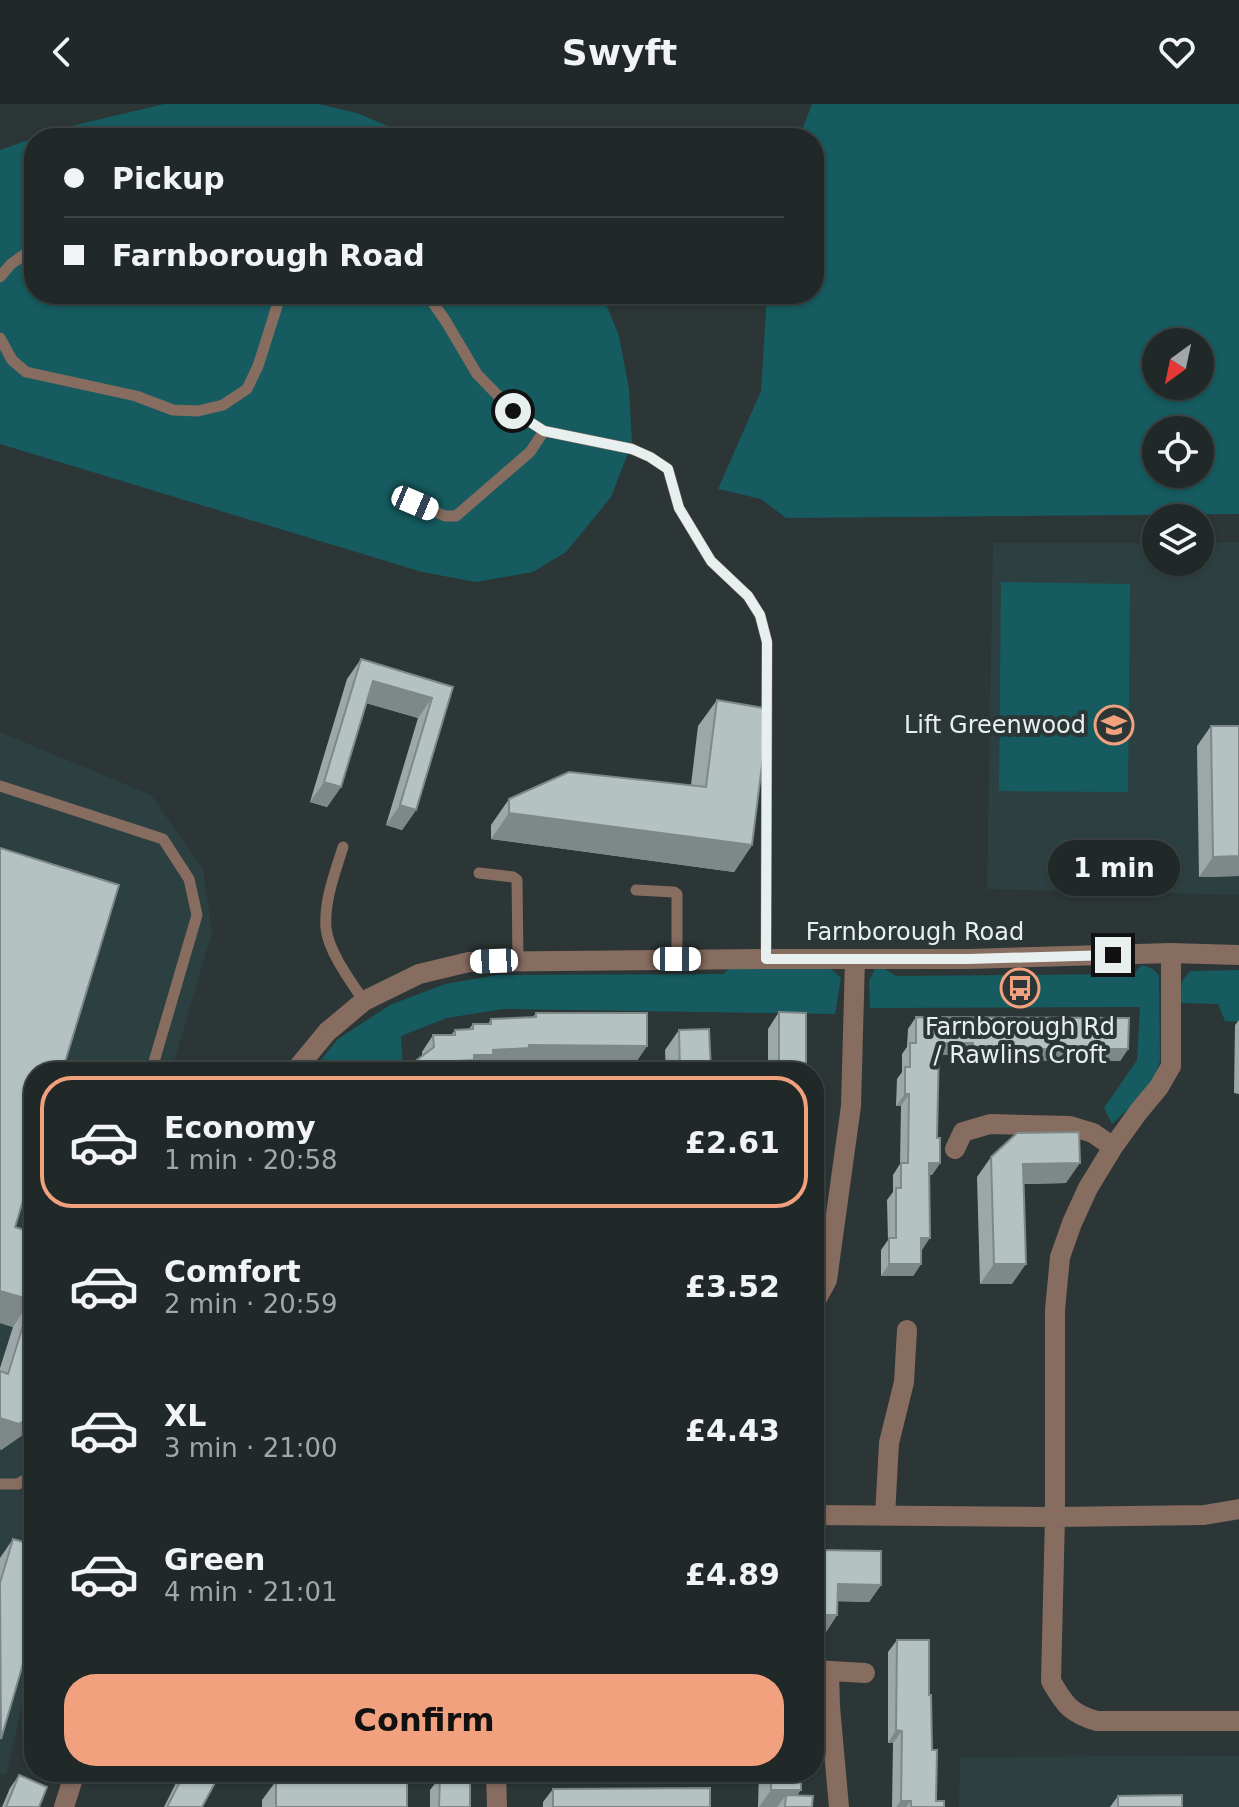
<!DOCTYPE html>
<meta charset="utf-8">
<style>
:root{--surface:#212828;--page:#293030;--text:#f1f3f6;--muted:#a2a6a8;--line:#3e4445;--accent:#f1a17d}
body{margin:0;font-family:"DejaVu Sans",sans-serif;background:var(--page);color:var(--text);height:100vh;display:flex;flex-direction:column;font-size:30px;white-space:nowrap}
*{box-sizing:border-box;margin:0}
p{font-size:26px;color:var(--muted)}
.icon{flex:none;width:44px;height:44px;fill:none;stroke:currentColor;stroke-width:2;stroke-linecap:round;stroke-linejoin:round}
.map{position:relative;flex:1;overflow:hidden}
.drawer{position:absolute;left:24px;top:958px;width:800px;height:720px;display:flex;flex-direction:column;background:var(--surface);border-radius:32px;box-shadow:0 2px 6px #0004,0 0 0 2px var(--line)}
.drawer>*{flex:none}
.banner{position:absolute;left:24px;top:24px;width:800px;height:176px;border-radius:32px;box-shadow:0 2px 6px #0004,0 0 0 2px var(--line);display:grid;align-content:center;height:176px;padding:0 40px;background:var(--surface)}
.needle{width:52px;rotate:213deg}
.fabs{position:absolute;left:1142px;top:224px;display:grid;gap:16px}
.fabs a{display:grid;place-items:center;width:72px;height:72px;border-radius:50%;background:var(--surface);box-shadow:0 2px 6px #0004,0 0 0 2px var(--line);font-size:40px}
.end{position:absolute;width:36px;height:36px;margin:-18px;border:10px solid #e8efef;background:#111;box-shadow:0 0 0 4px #111}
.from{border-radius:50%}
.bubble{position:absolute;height:56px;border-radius:28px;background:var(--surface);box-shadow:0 2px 6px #0004,0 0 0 2px var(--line);font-size:26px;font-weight:700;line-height:56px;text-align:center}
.car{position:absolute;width:24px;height:48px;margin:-24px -12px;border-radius:10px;box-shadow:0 0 6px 2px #0007;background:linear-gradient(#fff 24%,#345 0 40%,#fff 0 76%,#345 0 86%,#fff 0)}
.banner b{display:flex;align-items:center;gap:28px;height:76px;font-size:30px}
.banner b+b{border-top:2px solid var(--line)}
.banner i{width:20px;height:20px;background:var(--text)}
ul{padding:14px 0 0;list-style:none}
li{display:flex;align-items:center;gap:24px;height:132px;margin:0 16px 12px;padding:0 24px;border:4px solid transparent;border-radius:32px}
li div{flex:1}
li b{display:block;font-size:30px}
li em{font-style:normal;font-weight:700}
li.active{border-color:var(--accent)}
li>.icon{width:72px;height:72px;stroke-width:1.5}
.action{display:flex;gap:16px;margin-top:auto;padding:16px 40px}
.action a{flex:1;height:92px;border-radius:32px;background:var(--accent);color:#111;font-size:32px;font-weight:700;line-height:92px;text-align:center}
header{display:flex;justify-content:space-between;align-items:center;height:104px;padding:0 40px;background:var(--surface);font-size:36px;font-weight:700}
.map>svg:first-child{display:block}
.built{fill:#2d4041}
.green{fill:#155b5f;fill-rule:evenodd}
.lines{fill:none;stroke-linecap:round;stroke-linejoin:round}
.service{stroke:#876c60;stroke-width:11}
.minor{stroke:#876c60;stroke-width:20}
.tertiary{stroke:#876c60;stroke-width:20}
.wall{fill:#9ca7a7}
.shaded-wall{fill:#7f8888}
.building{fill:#b5c2c2;stroke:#7f8888;stroke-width:2}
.route{stroke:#e8efef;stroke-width:10}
.labels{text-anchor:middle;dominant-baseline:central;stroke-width:8;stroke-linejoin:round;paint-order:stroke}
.poi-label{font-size:24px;fill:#e8efef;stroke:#2c3636;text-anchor:end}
.street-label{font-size:24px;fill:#e8efef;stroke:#2c3636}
</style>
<header><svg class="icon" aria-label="back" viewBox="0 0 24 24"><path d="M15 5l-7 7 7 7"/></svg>Swyft<svg class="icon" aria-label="heart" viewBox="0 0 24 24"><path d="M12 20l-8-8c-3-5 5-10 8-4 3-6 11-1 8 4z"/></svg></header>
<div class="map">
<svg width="1239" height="1703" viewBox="0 0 1239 1703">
<rect width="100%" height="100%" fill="#2c3636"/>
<!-- built -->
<path class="built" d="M1239,438V791L987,785L993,439H1156V458H1200V439Z
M0,628L151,691L203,765L212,828L171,968H34V1549L6,1671L0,1669Z
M1239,1652V1703H959L960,1653Z"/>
<!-- green -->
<path class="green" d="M164,0H318L357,9L416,34H34V190H599L608,205L619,232L629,285L632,339L611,393L566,448L533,468L476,478L422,468L0,340V46L59,25Z
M812,0H1239V410L786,414L761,395L718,385L761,287L767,190H814V34H799ZM1156,238H1200V282H1156ZM1200,326V370H1156V326Z
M1001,478L1130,480L1128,688L999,687Z
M1142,861L1153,865L1159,871L1160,957L1152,983L1112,1020L1104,1004L1137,956L1140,903L870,904L869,877L875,865L883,864L896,872L1133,870Z
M730,863L830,864L841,874L835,910L504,905L447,914L401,932L403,968H311L338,935L390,901L445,880L497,871L724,870Z
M1239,866V918L1225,917L1218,900L1180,899L1182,877L1190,867Z"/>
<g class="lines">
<!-- service -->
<path class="service" d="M0,173L11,160L34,144
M422,190L431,196L445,216L477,270L513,307L544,327L632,345L650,353L668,365L679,404L711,457L748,492L760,511L767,538L766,855
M0,234L12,256L26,268L136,292L173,306L198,307L223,301L247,285L258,262L278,199L284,190
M415,399L445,412H456L530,348L544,327
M0,682L163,735L189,775L197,811L151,968
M343,743C335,769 324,796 326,824C328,847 351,878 364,897
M479,769L513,773L517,776L518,857
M636,786L674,788L677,790V855
M0,1380H18L34,1370"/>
<!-- minor -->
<path class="minor" d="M1171,849V962L1159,983L1139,1007L1113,1043L1088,1084L1072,1119L1060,1153L1055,1206V1413L1051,1577C1064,1600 1071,1610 1097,1617H1239
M955,1045L963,1028L990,1020L1070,1022L1093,1029L1113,1043
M814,1200L827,1176L851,1002L855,855
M814,1411L1055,1413L1204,1411L1239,1405
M885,1412L889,1339L904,1278L907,1226
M814,1566L865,1569
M829,1568L830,1603L839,1703
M496,1668L497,1703"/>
<!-- tertiary -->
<path class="tertiary" d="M294,968L327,928L364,897L419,870L469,858L766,855H968L1171,849L1239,851
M64,1703L75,1668"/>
</g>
<!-- wall -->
<path class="wall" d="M361,555L453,583L416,706L402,726L386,721L418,614L366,599L341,683L327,703L310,698L347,575Z
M717,596L752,741L734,768L491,735V721L509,695L691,681L698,622Z
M1211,622L1239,772L1199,773L1197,642Z
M0,744L15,1123L34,1129L27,1328L1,1346L0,1264L13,1223L0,1219Z
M779,908L806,968H768V925Z
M536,909L647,942L636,958H520L518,961L485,962L481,967L381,968L386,960L407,966L409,962L422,952V948L433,931H451L455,926L469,925L473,920H488L491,915L533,913Z
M916,913L1128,945L1120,957L965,956V951H939L937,1034L940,1059L932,1071H929L921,1146V1160L913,1172H881V1146L888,1136L887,1096L893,1088V1071L900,1060L901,1002H896L897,975L902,968V950L907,943L908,925Z
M1239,916V990L1234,989L1235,921Z
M679,926L711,968H666L665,946Z
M991,1053L1066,1079L1024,1080L1012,1180H980L977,1073Z
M13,1435L0,1636V1454Z
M814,1446L881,1481L869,1498L838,1497L837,1511L826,1528H814Z
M897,1536L929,1591L932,1646L936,1697L944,1703H892L893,1639H888V1548Z
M184,1668H199L202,1703H164L177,1677Z
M759,1668H801L798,1691L812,1703H758Z
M19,1671L39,1703H2L10,1684Z
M440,1673L470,1703H430V1686Z
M276,1677L407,1703H262V1696Z
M553,1685L710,1703H543V1698Z
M1118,1692L1182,1703H1110Z"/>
<!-- shaded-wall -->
<path class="shaded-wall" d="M373,577L432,594L418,614L359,597Z
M324,678L341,683L327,703L310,698Z
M400,701L416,706L402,726L386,721Z
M509,709L752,741L734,768L491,735Z
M1239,752V772L1199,773L1213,753Z
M939,939H973L965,951H931Z
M529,941L647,942L636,958H520L518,961L485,962L481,967L405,968L409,962L456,957L493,946Z
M973,945H1128L1120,957L965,956Z
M905,990H909L901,1002H896Z
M929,1059H940L932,1071H921Z
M1080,1059L1066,1079L1009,1080L1023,1060Z
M921,1134H930L922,1146Z
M889,1160H921L913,1172H881Z
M994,1160H1026L1012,1180H980Z
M0,1187L31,1196L13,1223L0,1219Z
M34,1310V1318L27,1328L0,1346V1314Z
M814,1478H820L814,1486Z
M838,1480L881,1481L869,1498L826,1497Z
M819,1511H837L826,1528H814V1519Z
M896,1626L902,1627L893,1639H888Z
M771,1686H801L789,1703L786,1691L777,1703H759Z
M901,1697H911L906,1703H896Z"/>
<!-- building -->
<path class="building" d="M361,555L453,583L416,706L400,701L432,594L373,577L341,683L324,678Z
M717,596L769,605L752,741L509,709V695L569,668L706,683Z
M1211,622H1239V752L1213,753Z
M0,744L119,781L62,968H34V1061L15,1123L34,1129V1310L19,1320L0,1314V1267L8,1270L31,1196L0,1187Z
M779,908L806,909V968H779Z
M536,909H647V942L529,941V944L493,946V951H474V956L456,957V961L409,962L434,943L433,931H455V926L473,925V920H491V915L536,913Z
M916,913L1129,914L1128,945H973V939H939L937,1034H940V1059H929L930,1134H921V1160H889V1134H896V1084H901V1059H908L909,990H905V963H910V939H916Z
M709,925L711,968H680L679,926Z
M386,960L413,968H384Z
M1079,1028L1080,1059L1023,1060L1026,1160H994L991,1053L1017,1029Z
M13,1435L34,1441V1522L1,1635L0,1479Z
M814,1446L881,1447V1481L838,1480L837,1511H819L820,1478H814Z
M897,1536H929V1591H931L932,1646H937L936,1697H944V1703H911V1697H901L902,1627L896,1626Z
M185,1668H199L216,1677L202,1703H167Z
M771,1668H801V1686H771Z
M19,1671L47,1683L39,1703H6Z
M440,1673H470V1703H439Z
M276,1677H407V1703H276Z
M710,1684V1703H553V1685Z
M786,1691L813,1692L812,1703H785Z
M1182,1691V1703H1118V1692Z"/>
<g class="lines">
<!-- route -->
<path class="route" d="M513,307L544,327L632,345L650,353L668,365L679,404L711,457L748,492L760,511L767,538L766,855H968L1113,851"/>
</g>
<!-- icons -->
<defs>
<symbol id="school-ring" viewBox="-11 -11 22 22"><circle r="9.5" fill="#2c3636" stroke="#f1a17d" stroke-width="1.5"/><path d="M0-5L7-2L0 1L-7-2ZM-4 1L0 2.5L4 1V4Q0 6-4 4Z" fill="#f1a17d"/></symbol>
<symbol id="bus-ring" viewBox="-11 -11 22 22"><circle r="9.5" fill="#2c3636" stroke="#f1a17d" stroke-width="1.5"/><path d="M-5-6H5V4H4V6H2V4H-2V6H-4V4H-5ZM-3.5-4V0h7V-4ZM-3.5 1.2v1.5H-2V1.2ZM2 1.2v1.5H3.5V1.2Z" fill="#f1a17d"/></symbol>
</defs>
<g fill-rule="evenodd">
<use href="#school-ring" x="1092" y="599" width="44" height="44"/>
<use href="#bus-ring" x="998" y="862" width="44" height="44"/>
</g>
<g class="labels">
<!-- poi labels -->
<g class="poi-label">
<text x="1086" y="621">Lift Greenwood</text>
<text x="1020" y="923" text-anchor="middle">Farnborough Rd<tspan x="1020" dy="28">/ Rawlins Croft</tspan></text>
</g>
<!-- street labels -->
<g class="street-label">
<text x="915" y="828">Farnborough Road</text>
</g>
</g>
</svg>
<div class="fabs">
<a><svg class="needle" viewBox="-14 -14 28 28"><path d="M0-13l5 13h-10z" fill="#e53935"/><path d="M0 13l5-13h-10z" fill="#a2a6a8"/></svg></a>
<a><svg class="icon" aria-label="locate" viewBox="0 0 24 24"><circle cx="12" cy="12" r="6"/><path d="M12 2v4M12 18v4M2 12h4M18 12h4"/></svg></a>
<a><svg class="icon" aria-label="layers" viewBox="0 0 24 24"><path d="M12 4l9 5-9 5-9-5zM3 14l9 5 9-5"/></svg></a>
</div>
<i class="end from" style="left:513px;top:307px"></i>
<i class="end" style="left:1113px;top:851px"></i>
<div class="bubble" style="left:1048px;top:736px;width:132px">1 min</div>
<i class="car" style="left:415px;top:399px;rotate:113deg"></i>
<i class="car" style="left:677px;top:855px;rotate:90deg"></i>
<i class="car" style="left:494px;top:857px;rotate:268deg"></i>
<div class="banner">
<b><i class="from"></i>Pickup</b>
<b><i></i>Farnborough Road</b>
</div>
<section class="drawer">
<ul>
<li class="active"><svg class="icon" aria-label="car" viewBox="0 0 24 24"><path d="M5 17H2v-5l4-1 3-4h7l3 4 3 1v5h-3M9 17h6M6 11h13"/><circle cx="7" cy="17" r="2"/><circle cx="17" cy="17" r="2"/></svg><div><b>Economy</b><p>1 min · 20:58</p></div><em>£2.61</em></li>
<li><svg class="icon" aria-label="car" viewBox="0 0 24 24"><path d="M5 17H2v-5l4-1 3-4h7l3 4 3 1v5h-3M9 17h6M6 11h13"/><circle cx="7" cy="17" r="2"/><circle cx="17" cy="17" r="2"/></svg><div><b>Comfort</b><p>2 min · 20:59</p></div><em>£3.52</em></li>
<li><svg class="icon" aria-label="car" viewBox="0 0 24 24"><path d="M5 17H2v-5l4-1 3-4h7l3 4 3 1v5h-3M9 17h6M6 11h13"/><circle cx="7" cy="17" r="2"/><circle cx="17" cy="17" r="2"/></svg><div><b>XL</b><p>3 min · 21:00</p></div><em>£4.43</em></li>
<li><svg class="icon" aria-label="car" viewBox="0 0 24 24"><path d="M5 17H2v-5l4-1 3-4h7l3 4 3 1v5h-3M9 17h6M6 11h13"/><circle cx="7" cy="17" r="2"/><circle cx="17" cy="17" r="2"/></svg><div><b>Green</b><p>4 min · 21:01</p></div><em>£4.89</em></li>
</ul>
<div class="action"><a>Confirm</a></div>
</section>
</div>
